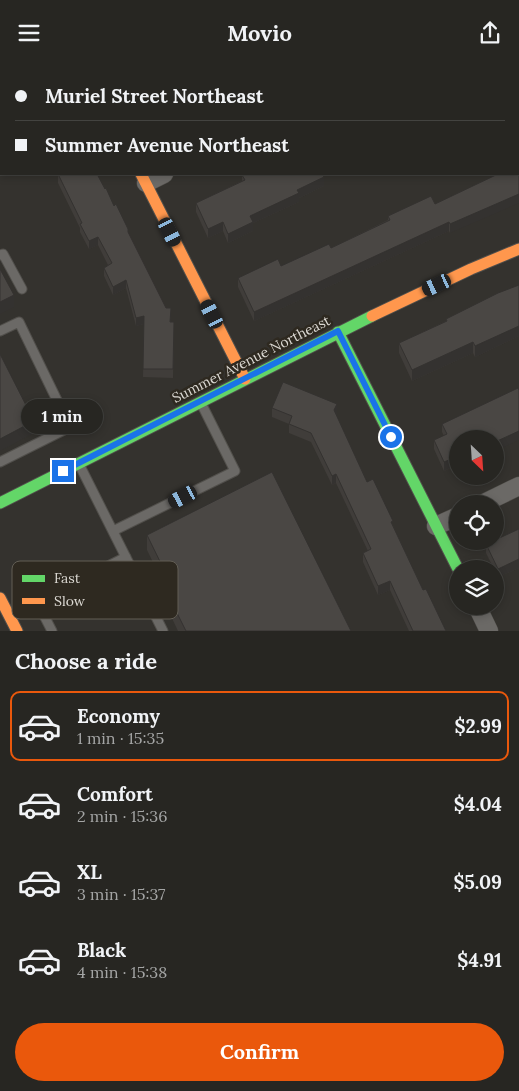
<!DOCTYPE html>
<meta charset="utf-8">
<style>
:root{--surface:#272622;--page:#2f2e2a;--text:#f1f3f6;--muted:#a4a5a5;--line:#434340;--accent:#ea580c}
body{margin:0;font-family:Lora,serif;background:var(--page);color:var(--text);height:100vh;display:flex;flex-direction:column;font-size:19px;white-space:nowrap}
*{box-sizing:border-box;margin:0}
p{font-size:16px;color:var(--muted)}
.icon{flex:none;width:28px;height:28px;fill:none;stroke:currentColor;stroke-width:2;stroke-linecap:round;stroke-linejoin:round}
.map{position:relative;height:566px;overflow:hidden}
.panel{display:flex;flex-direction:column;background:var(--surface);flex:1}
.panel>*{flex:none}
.banner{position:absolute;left:0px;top:0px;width:520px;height:110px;box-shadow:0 2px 8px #0003,0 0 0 1px var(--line);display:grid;align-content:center;height:110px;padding:0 15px;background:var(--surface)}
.needle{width:32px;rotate:155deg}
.controls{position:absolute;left:449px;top:365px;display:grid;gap:10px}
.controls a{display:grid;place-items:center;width:55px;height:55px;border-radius:50%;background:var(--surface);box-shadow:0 2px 8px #0003,0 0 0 1px var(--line);font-size:25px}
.end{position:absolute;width:22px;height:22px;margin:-11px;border:6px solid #1a73e8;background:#fff;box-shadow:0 0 0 2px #fff}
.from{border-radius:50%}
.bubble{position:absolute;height:35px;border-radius:18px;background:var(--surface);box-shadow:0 2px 8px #0003,0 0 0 1px var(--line);font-size:16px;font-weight:800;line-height:35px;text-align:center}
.car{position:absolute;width:15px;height:30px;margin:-15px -8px;border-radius:6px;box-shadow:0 0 4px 1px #0007;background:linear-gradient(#222 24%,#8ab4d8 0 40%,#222 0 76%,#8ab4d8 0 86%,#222 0)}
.banner b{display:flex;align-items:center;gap:18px;height:48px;font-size:19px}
.banner b+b{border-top:1px solid var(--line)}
.banner i{width:12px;height:12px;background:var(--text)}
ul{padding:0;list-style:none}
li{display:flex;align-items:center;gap:15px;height:70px;margin:0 10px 8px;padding:0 5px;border:2px solid transparent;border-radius:10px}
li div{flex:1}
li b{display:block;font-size:19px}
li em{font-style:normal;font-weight:800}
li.current{border-color:var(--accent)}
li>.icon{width:45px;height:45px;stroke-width:1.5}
h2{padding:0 15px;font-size:22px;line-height:60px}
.action{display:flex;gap:10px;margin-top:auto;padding:10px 15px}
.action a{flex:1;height:58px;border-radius:30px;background:var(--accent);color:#fff;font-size:20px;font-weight:800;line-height:58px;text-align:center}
header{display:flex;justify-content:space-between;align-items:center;height:65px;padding:0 15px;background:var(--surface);font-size:22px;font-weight:800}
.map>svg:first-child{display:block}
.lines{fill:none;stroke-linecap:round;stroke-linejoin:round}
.lane-casing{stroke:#514f4b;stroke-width:11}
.street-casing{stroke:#514f4b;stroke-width:19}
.fast-casing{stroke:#514f4b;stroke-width:13}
.slow-casing{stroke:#514f4b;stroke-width:13}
.lane{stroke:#6b6966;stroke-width:9}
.street{stroke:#6b6966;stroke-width:18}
.fast{stroke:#63d668;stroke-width:11}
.slow{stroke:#ff974d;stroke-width:11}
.wall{fill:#403d3a}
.shaded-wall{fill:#343230}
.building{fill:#4a4744;stroke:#343230}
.route{stroke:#1a73e8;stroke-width:6}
.labels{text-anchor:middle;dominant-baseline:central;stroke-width:5;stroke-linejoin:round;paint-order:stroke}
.street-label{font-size:14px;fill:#dbd8d2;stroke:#2e2920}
.key{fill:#2e2920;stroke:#625e55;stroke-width:1}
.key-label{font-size:14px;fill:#dbd8d2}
</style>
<header><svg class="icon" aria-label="menu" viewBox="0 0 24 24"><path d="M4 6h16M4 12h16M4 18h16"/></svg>Movio<svg class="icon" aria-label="share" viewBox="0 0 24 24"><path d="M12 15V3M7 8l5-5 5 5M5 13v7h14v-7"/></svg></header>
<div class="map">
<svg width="519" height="566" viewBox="0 0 519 566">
<rect width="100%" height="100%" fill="#34322e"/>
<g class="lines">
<defs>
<path id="lane" d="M0,190L3,189L22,224
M0,266L19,257L70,362L0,397
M79,399L163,566
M113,466L235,406L201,338
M52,566L37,537L126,492"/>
<path id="street" d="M86,0V1
M387,1L391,0
M146,118L164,109
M482,439L519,421
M436,461L458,451
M477,541L489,566"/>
<path id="fast" d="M338,267L458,504
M0,438L372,251"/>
<path id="slow" d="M141,109L245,314
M372,251L471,204L519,184
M0,533L17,566"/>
</defs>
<!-- lane casing -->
<use href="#lane" class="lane-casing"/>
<!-- street casing -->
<use href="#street" class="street-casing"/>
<!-- fast casing -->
<use href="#fast" class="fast-casing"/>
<!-- slow casing -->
<use href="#slow" class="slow-casing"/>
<!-- lane -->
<use href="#lane" class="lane"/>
<!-- street -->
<use href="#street" class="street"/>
<!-- fast -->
<use href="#fast" class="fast"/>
<!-- slow -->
<use href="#slow" class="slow"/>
</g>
<!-- wall -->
<path class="wall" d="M58,109L114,141L128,168L171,257H174L173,313L143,312L144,259L136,261L126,223L113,230L104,211V203L108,200L98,180L89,184L80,167V163L58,118Z
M498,109L450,168L449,166L254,256L238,222V213L281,201L331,183L388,155V151L435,139Z
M242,110L324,121L299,133V137L253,158V166L228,178L223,166L208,173L196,147V138L242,116Z
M519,220V271L475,292L473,288L412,316L399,288V278L446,256V254Z
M272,343L337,348L336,350L367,417L393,461L423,525L446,566H409L390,525L378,530L363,497V488L368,486L336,418L332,420L311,377L289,368V359L272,352Z
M442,359L495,374H458V399L444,406L434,384V375L444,371L442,367Z
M519,464V503L498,512L495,506V504H494L486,488V479Z
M147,470L351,566H178L168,545V530H169L147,485Z"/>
<!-- shaded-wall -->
<path class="shaded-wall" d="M270,0H287L285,1H267Z
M324,112V121L299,133V137L253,158V166L228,178V169L250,151L297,125Z
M519,129V138L450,168V159Z
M223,157V166L208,173V164Z
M449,157V166L254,256V247Z
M98,172V180L89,184V176Z
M126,215V223L113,230V222Z
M14,230V242L0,249V237Z
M144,251V259L136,261V253Z
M519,261V271L475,292V281Z
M473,277V288L412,316V305Z
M337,339V348L334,355V345Z
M34,356V368L0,386V374Z
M519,366V375L495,386V377Z
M458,391V399L444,406V397Z
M336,409V418L332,420V411Z
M519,494V503L498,512V504Z
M390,516V525L378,530V521Z"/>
<!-- building -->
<path class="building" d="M9,0H41L42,1H10Z
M212,0H270L267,1H209Z
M488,0H519V19V1H484Z
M519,99V129L450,159L449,157L254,247L238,213L278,194L281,201L329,179L331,183L390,155L388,151L431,131L435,139L498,109H519Z
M58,109H97L105,124L106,123L114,141L116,139L128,164V167L166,243H171L170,257H174L173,304H143L144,251L136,253L126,215L113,222L104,203L112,198L98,172L89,176L80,159L82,158Z
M245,109H322L324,112L297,125L299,128L250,151L253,157L228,169L223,157L208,164L196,138L245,115L242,110Z
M0,204L14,230L0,237Z
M519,220V261L475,281L473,277L412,305L399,278L447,256L446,254L498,228Z
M0,289L34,356L0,374Z
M283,317L337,339L334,345L367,417L373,414L393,456L391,457L423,525L426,524L446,566H413L390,516L378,521L363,488L371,484L336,409L332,411L311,368L289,359L292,351L272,343Z
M518,323L519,325V366L495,377V374H458V391L444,397L434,375L447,369L442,359Z
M272,407L351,566H186L168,530L175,527L147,470Z
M519,464V494L498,504L486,479L493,476H495V475Z"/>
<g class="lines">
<!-- route -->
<path class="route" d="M63,406L338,266L391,372"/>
</g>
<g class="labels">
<!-- street labels -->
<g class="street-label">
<text transform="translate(251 294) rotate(-27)">Summer Avenue Northeast</text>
</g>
</g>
<!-- legend -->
<rect x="12" y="496" width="166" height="58" rx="8" class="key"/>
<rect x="22" y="510" width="23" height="7" fill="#63d668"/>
<rect x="22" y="533" width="23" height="6" fill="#ff974d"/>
<g class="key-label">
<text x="54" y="518">Fast</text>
<text x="54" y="541">Slow</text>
</g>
</svg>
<div class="controls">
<a><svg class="needle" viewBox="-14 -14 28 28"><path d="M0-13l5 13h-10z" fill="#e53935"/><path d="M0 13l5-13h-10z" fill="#a4a5a5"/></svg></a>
<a><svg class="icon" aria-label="locate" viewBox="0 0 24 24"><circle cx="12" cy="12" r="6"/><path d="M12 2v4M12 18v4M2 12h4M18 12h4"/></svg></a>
<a><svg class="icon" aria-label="layers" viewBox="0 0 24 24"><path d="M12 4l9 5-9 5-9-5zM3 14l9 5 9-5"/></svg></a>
</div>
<i class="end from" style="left:391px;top:372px"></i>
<i class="end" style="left:63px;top:406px"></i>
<div class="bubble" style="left:21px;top:334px;width:82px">1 min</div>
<i class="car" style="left:170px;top:167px;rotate:153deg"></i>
<i class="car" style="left:437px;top:220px;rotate:245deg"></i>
<i class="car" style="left:212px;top:249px;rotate:333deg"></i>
<i class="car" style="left:183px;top:432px;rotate:243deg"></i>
<div class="banner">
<b><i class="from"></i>Muriel Street Northeast</b>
<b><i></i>Summer Avenue Northeast</b>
</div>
</div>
<section class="panel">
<h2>Choose a ride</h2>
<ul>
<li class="current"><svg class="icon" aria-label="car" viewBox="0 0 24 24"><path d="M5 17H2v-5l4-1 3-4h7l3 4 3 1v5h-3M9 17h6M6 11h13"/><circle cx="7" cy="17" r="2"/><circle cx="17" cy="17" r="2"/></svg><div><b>Economy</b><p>1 min · 15:35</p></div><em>$2.99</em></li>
<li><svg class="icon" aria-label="car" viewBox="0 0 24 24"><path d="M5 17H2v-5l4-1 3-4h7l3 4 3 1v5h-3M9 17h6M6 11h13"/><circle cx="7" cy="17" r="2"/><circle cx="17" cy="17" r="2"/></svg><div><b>Comfort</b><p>2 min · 15:36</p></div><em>$4.04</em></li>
<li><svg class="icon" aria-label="car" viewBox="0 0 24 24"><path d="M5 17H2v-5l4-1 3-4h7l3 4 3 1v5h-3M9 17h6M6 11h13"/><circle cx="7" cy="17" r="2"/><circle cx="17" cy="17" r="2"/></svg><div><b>XL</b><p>3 min · 15:37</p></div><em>$5.09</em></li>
<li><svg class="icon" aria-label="car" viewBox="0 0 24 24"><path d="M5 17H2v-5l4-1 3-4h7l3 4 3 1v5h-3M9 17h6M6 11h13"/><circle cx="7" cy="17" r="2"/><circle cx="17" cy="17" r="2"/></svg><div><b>Black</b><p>4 min · 15:38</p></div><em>$4.91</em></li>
</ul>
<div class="action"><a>Confirm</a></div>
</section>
